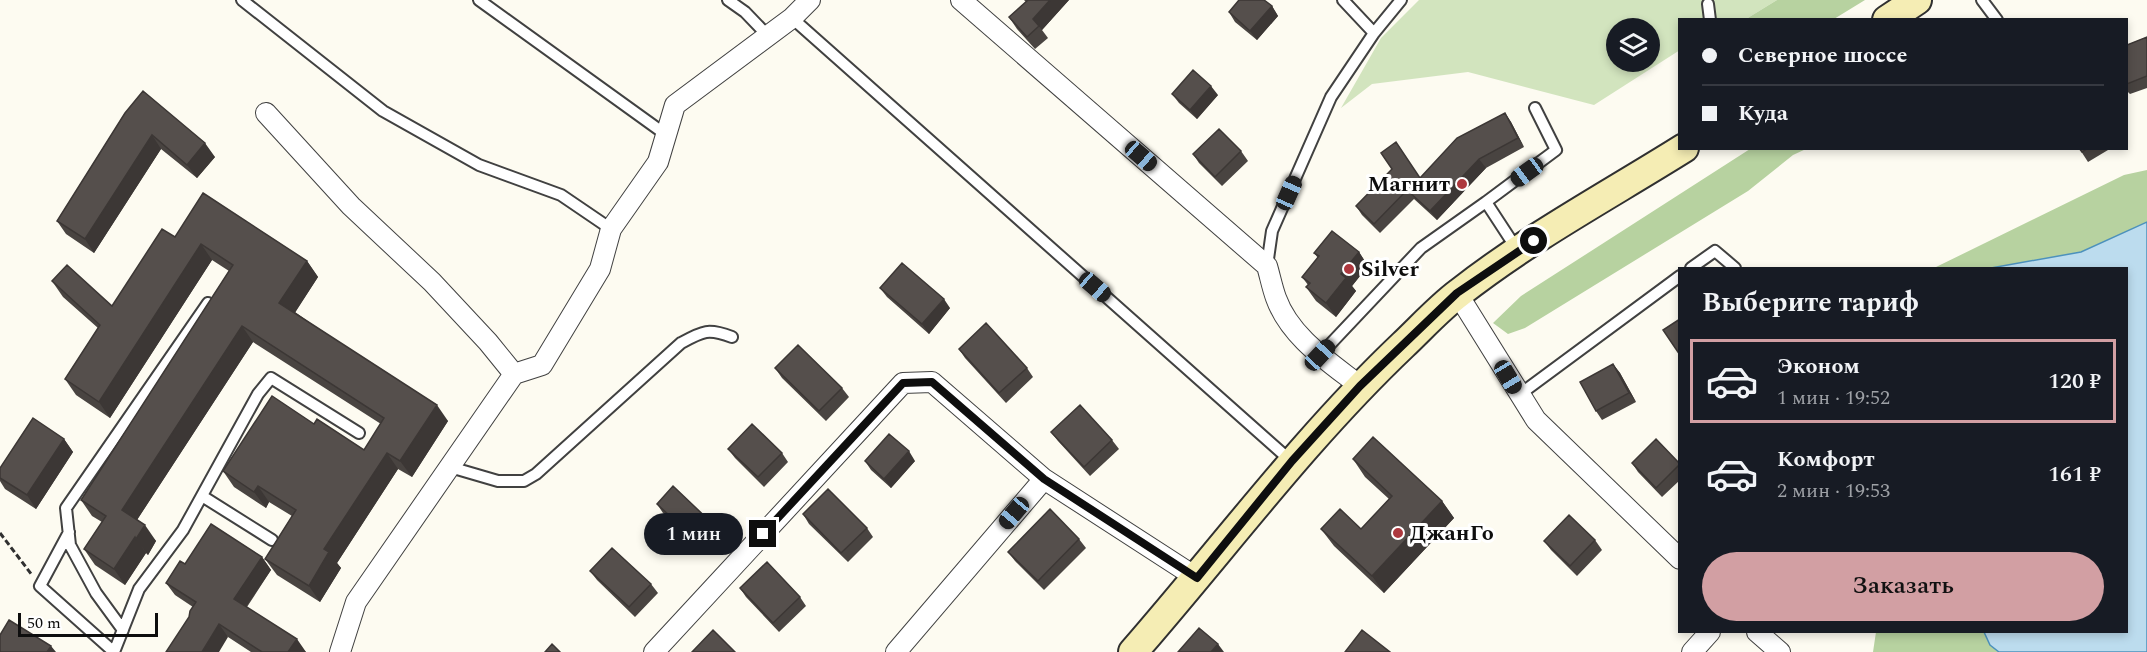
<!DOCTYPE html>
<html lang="ru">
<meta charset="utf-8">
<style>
:root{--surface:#171b24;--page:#242831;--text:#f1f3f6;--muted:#9ea1a6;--line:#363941;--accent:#d29fa3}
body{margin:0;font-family:Spectral,serif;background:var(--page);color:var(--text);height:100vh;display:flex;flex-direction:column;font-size:22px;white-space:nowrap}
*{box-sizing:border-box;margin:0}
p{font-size:20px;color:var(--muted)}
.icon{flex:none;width:33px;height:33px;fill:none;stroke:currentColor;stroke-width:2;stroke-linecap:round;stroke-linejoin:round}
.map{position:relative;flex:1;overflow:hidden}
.details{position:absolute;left:1678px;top:267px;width:450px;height:366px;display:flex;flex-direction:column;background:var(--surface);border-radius:0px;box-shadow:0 3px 9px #0003}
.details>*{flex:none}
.banner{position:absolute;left:1678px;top:18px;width:450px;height:132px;border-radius:0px;box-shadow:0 3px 9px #0003;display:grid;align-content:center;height:132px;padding:0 24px;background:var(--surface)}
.fabs{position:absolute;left:1606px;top:18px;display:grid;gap:12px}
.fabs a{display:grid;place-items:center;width:54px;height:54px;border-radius:50%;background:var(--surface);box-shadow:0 3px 9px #0003;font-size:30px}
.scale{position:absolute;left:18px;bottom:15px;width:140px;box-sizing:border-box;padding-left:6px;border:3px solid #0e0e0e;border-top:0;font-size:16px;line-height:21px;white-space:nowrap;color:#0e0e0e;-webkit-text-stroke:4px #fff;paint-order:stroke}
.end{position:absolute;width:27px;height:27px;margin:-14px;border:8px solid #0e0e0e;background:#fff;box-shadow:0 0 0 3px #fff}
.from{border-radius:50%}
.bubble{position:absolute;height:42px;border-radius:21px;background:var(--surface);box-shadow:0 3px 9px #0003;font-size:20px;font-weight:600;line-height:42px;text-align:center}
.car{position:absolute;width:18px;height:36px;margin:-18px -9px;border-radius:8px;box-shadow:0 0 4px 2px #0007;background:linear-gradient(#222 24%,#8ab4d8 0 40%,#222 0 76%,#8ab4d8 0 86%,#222 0)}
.banner b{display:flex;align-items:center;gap:21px;height:57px;font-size:22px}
.banner b+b{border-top:2px solid var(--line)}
.banner i{width:15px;height:15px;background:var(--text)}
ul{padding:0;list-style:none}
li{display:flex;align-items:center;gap:18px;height:84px;margin:0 12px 9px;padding:0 12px;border:3px solid transparent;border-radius:0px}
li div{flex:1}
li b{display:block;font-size:22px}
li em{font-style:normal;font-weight:600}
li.current{border-color:var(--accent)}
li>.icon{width:54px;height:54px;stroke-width:1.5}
h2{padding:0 24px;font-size:27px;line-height:72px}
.button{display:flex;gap:12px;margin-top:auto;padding:12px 24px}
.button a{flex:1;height:69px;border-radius:36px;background:var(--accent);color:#111;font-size:24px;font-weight:600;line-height:69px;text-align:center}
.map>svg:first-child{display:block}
.green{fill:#d2e4be;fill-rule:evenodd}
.forest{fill:#b7d2a0}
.water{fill:#bcdcee;stroke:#4c91bc;stroke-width:1.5}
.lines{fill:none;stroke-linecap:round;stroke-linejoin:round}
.service-casing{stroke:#414141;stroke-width:14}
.minor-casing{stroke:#414141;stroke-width:22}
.secondary-casing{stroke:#303030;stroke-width:32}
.path{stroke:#303030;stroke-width:3;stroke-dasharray:6 3;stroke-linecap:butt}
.service{stroke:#fff;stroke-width:10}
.minor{stroke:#fff;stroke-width:20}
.secondary{stroke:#f5edb4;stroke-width:28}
.wall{fill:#494441}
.shaded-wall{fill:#3c3735}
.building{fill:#554f4c;stroke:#3c3735;stroke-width:1.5}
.route{stroke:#0e0e0e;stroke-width:8}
.poi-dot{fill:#ad383e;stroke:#fff;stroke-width:2}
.labels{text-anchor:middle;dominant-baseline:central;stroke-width:6;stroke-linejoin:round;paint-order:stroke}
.poi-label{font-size:22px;font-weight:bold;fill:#0e0e0e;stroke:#fff;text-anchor:start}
</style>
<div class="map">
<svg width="2147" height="652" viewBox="0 0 2147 652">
<rect width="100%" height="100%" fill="#fdfbf1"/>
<!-- green -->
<path class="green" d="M1419,0H1777L1746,19L1680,20V50L1594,105L1468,72L1372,84L1341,108L1381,38ZM1617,28H1650V62H1617Z"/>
<!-- forest -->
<path class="forest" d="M1777,0H1865L1834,19H1746Z
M1750,149H1806L1793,155L1748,191L1525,328L1508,334L1493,323L1521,296Z
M2147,170V222L2081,252L1991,268H1934L2124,175Z
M1876,632H1984L1990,645L1999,652H1873Z"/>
<!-- water -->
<path class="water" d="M2147,222V652H1999L1990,645L1984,632H2127V268H1991L2081,252Z"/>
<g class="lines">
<defs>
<path id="service" d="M242,0L383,111L479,165L561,195L611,229
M479,0L665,134
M728,0L745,12L768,36
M1343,0L1374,33
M1982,0L1997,20
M1708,4L1710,20
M792,18L1291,461
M1518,251L1486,202L1556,150L1535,108
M1267,266L1272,231L1331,97L1374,33L1401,0
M1691,268L1715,251L1735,268
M1320,355L1421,248L1486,202
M1519,395L1680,276
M450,467L498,481H524L536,474L681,343C703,331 708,328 732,337
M202,496L272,540
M69,532L40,586L114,652
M123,630L96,593L70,545L66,508L208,303
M114,652L139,589L183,530L258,394L271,378L359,433"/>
<path id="minor" d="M961,0L1267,266C1270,276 1272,287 1276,298C1290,337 1328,361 1360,386
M266,113L351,206L432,282L488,342L514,374
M1457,293L1536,420L1680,559
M1757,632L1780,652
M340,652L356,602L514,374L542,365L600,269L611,229L658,162L675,105L792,18L810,0
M654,652L903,383L932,382L1044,479
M896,652L1044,479L1197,578
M1692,652L1710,632"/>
<path id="secondary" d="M1887,20L1917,0
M1133,652C1223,549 1303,440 1403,345C1421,328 1439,308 1459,293C1529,238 1609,195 1684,148"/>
</defs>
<!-- service casing -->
<use href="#service" class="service-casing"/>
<!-- minor casing -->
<use href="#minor" class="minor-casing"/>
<!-- secondary casing -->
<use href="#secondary" class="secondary-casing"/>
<!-- path -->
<path class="path" d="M0,533L32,575"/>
<!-- service -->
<use href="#service" class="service"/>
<!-- minor -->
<use href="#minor" class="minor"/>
<!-- secondary -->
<use href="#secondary" class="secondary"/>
</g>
<!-- wall -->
<path class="wall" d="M1024,0H1069L1042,30L1048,38L1035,49L1017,29L1009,17L1026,2Z
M1272,6L1278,16L1257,40L1235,22L1229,12Z
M2147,37V88L2130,94L2127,91V45Z
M1172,94L1218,95L1197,119L1179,103Z
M125,113L215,157L197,178L161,149L94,253L66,234L57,221Z
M1505,113L1511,122L1524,147L1486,168L1437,220L1414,199L1380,233L1362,215L1356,206L1420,178Z
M2079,148H2107L2108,150L2088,162Z
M1241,151L1248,161L1222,186L1199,163L1193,154Z
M175,237L307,261L318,277L295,312L448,421L412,477L398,469L337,563L341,568L320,602L277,575L265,559L292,516L269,502L266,508L234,487L223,471L314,424L364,450L381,424L253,342L137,520L156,541L148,555L146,553L125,585L95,565L84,549L102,522L92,516L81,500L229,271L212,260L110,418L76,395L65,379L98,328L63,297L52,281L112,306Z
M1359,252L1368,266L1352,286L1356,291L1336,317L1316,301L1306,287L1308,285L1302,277L1318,258L1314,253Z
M880,288L950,308L929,334L887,297Z
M959,349L1027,368L1033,377L1006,403L965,358Z
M1613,364L1620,373L1636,402L1602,420L1596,411Z
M775,368L842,388L849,397L826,421L782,378Z
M1051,432L1112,440L1119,449L1090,476L1058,441Z
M64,439L73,452L36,509L5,489L0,481V468Z
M728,449L782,453L788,462L764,487L735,458Z
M1353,459L1442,501L1454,518L1384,593L1334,546L1321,529H1361L1389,499L1365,477Z
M865,461H915L891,488L871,470Z
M1632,463L1680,464V480L1662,497L1638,472Z
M657,504L716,527L723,536L707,553L663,513Z
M803,514L867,528L873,537L848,562L809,524Z
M1079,539L1086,548L1044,590L1015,561L1008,552Z
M1595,540L1602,550L1577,576L1551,550L1544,541Z
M262,557L271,570L247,607L306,652H251L228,637L189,617L193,607L175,595L166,583L185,564Z
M590,571L651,584L658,593L635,617L597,580Z
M740,588L800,597L806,606L779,632L746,597Z"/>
<!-- shaded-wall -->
<path class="shaded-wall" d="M1050,0H1069L1042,30L1033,19Z
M1272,6L1278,16L1257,40L1250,31Z
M1211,86L1218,95L1197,119L1190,110Z
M1505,113L1511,122L1524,147L1518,138Z
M152,135L161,149L94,253L85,239Z
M205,143L215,157L197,178L187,165Z
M1479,159L1486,168L1437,220L1430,211Z
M201,244L212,260L110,418L99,402Z
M1359,252L1368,266L1352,286L1356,291L1336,317L1326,303L1341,274Z
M307,261L318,277L291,319L279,303Z
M944,299L950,308L929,334L922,324Z
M242,326L253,342L133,526L122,510Z
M1613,364L1620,373L1636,402L1629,393Z
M437,405L448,421L412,477L400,461Z
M64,439L73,452L36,509L27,495Z
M909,451L915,461L891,488L884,479Z
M387,453L398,469L337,563L341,568L320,602L309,586L324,549Z
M258,486L269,502L266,508L254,492Z
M1442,501L1454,518L1384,593L1372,576Z
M145,525L156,541L148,555L136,539Z
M716,527L723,536L707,553L700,544Z
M135,537L146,553L125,585L114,569Z
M262,557L271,570L243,611L234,599Z
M219,624L228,637L219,652H202Z
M297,639L306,652H288Z
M1218,644L1224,652H1211Z
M51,646L56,652H47Z"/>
<!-- building -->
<path class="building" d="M1028,0H1050L1033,19L1039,26L1027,37L1009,17Z
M1239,0H1264L1272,6L1250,31L1229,12Z
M2147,37V76L2127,84V45Z
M1193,70L1211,86L1190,110L1172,94Z
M143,91L205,143L187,165L152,135L85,239L57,221L125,113Z
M1505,113L1518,138L1479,159L1430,211L1407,190L1374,224L1356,206L1392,169L1381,153L1396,142L1420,178L1457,138Z
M1219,129L1241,151L1215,177L1193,154Z
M2079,148H2088L2082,152Z
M203,193L307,261L279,303L437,405L400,461L387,453L324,549L329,552L309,586L265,559L296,510L258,486L254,492L223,471L272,396L314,424L317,419L364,450L384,418L242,326L122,510L145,525L136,539L135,537L114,569L84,549L106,516L81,500L233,265L201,244L99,402L65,379L100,325L52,281L67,265L112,306L162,229L175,237Z
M1332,231L1359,252L1341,274L1346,278L1326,303L1306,287L1310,283L1302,277L1319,256L1314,253Z
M902,263L944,299L922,324L880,288Z
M1680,319V355L1663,330Z
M986,323L1027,368L999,393L959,349Z
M798,345L842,388L819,411L775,368Z
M1613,364L1629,393L1596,411L1580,382Z
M1080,405L1112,440L1084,467L1051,432Z
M33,418L64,439L27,495L0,478V468Z
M752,424L782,453L758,477L728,449Z
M889,434L909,451L884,479L865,461Z
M1373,437L1442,501L1372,576L1321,529L1340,509L1361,529L1392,496L1353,459Z
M1656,439L1680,464L1656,488L1632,463Z
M673,486L716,527L700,544L657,504Z
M828,489L867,528L841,553L803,514Z
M1050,509L1079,539L1038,581L1008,552Z
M1569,515L1595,540L1570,566L1544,541Z
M211,524L262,557L234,599L297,639L288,652H262L219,624L202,652H166L189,617L190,611L196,602L166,583L180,561L185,564Z
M612,548L651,584L629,607L590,571Z
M767,562L800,597L773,623L740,588Z
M9,620L51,646L47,652H0V635Z
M1199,628L1218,644L1211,652H1178Z
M713,630L735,652H692Z
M1362,630L1390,652H1345Z
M552,644L560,652H545Z"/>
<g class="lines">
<!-- route -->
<path class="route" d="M763,534L903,383L932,382L1044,479L1197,578L1292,461L1360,386L1457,293L1534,241"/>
</g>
<!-- markers -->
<g class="poi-dot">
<circle cx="1462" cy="184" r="6"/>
<circle cx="1349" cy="269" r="6"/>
<circle cx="1398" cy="533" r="6"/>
</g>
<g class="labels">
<!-- poi labels -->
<g class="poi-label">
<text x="1450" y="184" text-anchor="end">Магнит</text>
<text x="1361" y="269">Silver</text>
<text x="1410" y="533">ДжанГо</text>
</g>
</g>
</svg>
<div class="fabs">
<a><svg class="icon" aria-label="layers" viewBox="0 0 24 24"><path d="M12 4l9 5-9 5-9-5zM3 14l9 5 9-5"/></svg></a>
</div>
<div class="scale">50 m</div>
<i class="end from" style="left:1534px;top:241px"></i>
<i class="end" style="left:763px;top:534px"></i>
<div class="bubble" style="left:644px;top:513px;width:99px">1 мин</div>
<i class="car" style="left:1141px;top:156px;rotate:131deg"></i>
<i class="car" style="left:1527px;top:172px;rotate:234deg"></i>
<i class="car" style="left:1289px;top:193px;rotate:24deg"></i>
<i class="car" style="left:1095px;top:287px;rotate:131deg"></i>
<i class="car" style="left:1320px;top:355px;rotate:43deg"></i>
<i class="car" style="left:1508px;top:377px;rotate:149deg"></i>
<i class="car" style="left:1014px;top:513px;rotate:220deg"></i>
<div class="banner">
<b><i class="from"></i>Северное шоссе</b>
<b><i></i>Куда</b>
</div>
<section class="details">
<h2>Выберите тариф</h2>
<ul>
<li class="current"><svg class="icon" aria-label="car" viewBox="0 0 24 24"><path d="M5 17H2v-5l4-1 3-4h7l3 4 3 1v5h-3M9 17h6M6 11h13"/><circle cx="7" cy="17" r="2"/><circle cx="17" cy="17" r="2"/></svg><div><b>Эконом</b><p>1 мин · 19:52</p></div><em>120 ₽</em></li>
<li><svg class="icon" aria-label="car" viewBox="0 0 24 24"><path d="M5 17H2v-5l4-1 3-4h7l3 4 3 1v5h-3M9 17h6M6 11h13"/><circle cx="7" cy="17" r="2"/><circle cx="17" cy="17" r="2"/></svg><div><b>Комфорт</b><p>2 мин · 19:53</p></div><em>161 ₽</em></li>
</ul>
<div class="button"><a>Заказать</a></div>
</section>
</div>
